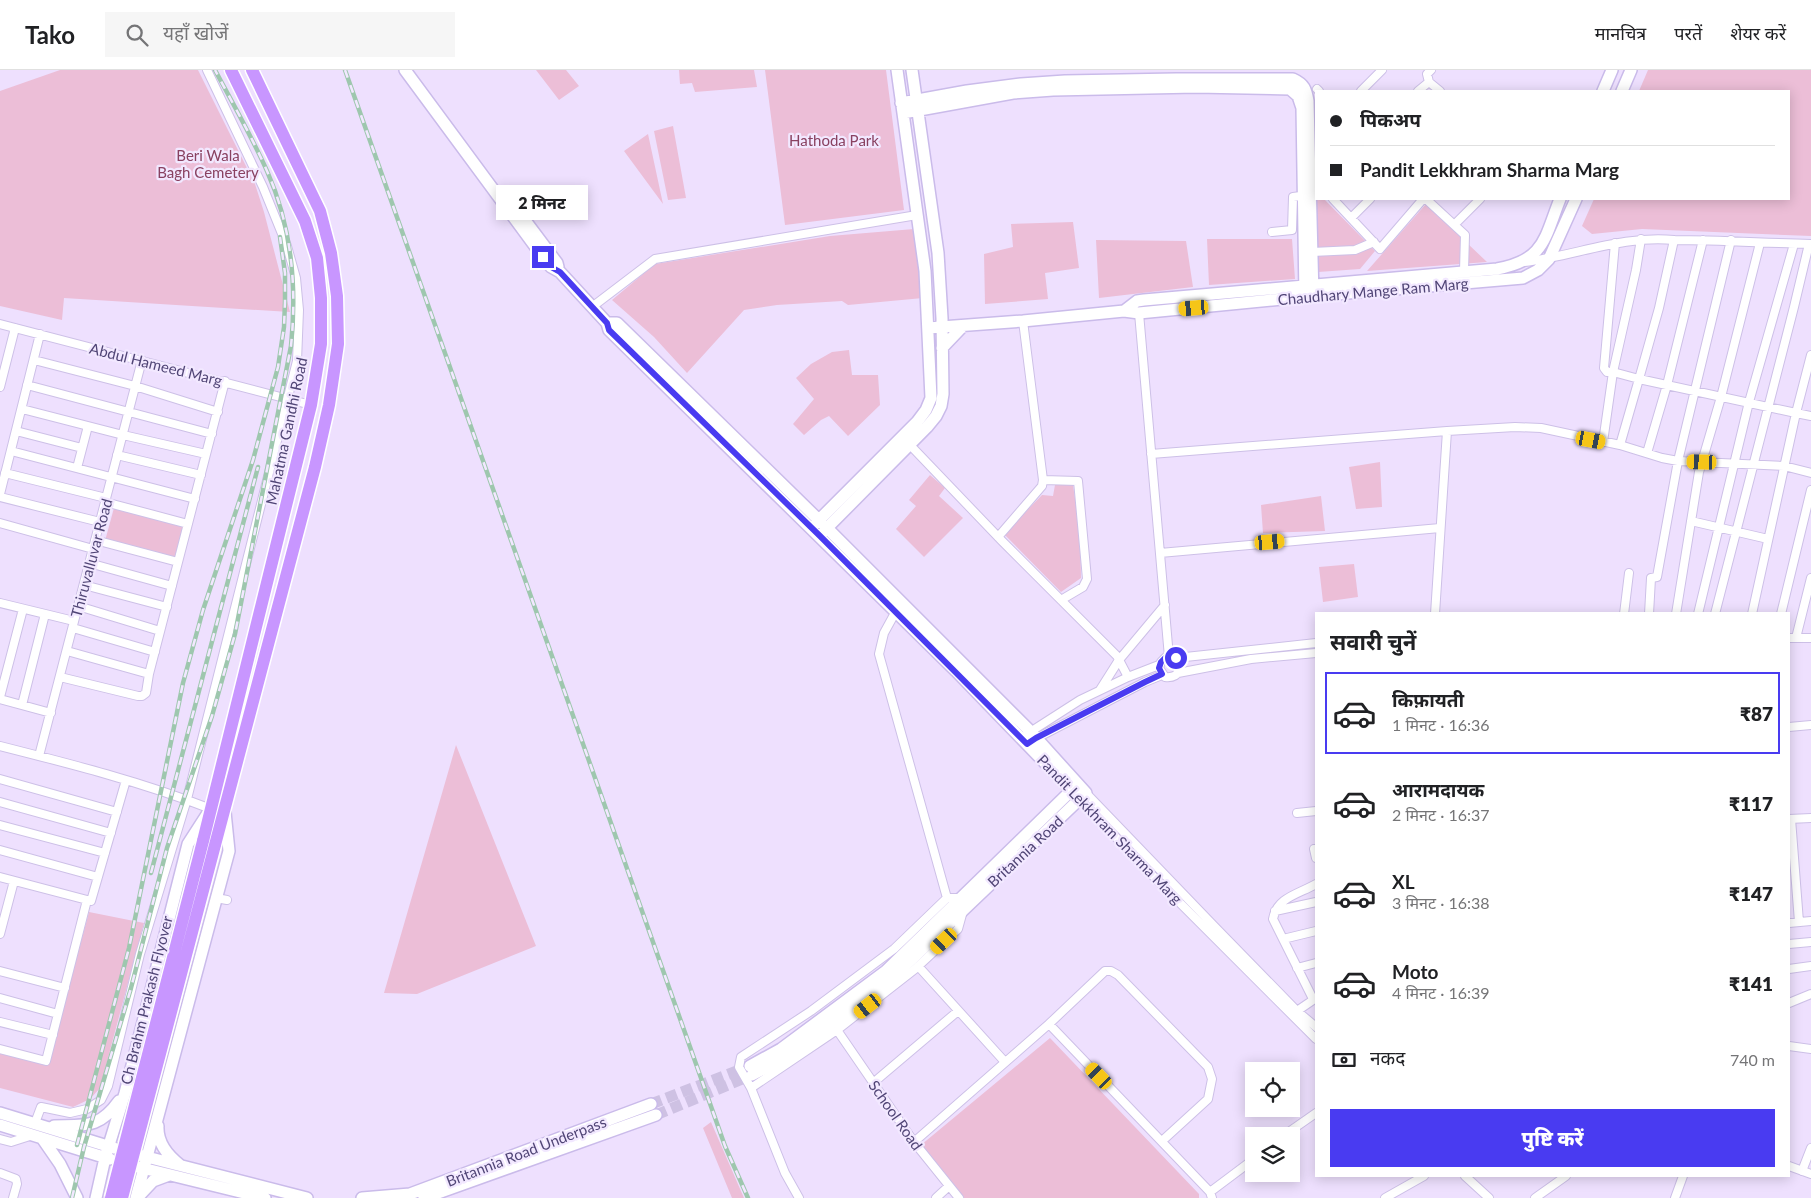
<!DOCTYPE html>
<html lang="hi">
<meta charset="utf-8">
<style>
:root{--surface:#fff;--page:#f6f6f6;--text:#202124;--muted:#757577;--line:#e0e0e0;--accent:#493bf1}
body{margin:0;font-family:Lato,"Noto Sans Devanagari",sans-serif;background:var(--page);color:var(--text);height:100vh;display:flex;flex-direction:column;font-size:19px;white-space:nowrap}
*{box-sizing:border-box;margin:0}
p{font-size:16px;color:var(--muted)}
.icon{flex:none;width:28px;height:28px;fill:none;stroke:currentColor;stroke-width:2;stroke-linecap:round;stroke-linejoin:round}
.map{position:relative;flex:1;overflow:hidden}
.drawer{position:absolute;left:1315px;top:542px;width:475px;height:565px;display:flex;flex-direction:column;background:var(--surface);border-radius:0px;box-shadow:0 2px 12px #0003}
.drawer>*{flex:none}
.hud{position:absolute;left:1315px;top:20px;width:475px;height:110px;border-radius:0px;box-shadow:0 2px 12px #0003;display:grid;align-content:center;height:110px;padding:0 15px;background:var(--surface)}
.fabs{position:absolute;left:1245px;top:992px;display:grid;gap:10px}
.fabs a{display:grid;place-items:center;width:55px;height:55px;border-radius:0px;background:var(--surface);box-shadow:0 2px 12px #0003;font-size:25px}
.end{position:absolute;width:22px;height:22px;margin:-11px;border:6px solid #493bf1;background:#fff;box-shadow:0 0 0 2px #fff}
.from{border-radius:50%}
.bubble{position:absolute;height:35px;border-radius:0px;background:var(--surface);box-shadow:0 2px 12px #0003;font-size:16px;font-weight:800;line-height:35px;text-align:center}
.car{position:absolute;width:15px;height:30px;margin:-15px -8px;border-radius:6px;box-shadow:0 0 4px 1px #0007;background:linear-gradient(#f5c518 24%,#345 0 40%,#f5c518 0 76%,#345 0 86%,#f5c518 0)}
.hud b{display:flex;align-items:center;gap:18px;height:48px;font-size:19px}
.hud b+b{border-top:1px solid var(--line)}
.hud i{width:12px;height:12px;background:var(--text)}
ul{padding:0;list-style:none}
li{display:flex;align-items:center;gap:15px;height:82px;margin:0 10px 8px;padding:0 5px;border:2px solid transparent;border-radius:0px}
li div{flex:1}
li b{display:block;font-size:19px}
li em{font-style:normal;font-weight:800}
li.active{border-color:var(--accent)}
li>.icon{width:45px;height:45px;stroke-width:1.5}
h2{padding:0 15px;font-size:22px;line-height:60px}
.pay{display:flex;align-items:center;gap:12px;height:55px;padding:0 15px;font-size:19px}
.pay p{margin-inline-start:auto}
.cta{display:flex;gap:10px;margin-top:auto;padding:10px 15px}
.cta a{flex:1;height:58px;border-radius:0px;background:var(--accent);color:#fff;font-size:20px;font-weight:800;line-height:58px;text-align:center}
header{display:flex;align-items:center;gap:30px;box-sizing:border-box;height:70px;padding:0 25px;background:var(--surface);border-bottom:1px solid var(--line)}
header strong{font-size:24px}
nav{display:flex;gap:28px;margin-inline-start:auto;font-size:18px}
.search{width:350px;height:45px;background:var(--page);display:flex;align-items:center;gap:12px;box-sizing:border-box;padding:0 18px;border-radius:0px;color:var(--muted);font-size:19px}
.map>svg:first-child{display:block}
.green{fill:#ecbed7}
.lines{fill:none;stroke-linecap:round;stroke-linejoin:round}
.secondary-tunnel{stroke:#cec1e3;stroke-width:11;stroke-dasharray:11 5.5;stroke-linecap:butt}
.street-casing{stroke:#cdc0e7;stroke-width:10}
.secondary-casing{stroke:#cabbea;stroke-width:14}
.primary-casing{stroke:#fff;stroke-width:15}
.street{stroke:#fff;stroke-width:8}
.secondary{stroke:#fff;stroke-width:11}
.primary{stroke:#c896ff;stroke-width:12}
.rail-casing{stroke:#9ec7ae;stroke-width:4.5}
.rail{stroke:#f2e8ff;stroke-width:2.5;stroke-dasharray:8;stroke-linecap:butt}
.primary-bridge-casing{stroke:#fff;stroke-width:15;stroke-linecap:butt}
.primary-bridge{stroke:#c896ff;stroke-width:12}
.route{stroke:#493bf1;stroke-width:6}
.labels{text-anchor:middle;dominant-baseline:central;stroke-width:4.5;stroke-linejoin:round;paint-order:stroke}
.park-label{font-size:15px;fill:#894161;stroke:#f2e8ff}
.street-label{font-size:15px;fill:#504576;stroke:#f2e8ff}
</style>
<header>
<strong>Tako</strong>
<div class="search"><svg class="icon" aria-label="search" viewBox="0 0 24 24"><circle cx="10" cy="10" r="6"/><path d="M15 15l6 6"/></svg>यहाँ खोजें</div>
<nav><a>मानचित्र</a><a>परतें</a><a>शेयर करें</a></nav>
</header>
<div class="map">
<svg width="1811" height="1128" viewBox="0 0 1811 1128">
<rect width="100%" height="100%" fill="#eee0fe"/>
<!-- green -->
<path class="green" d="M60,0H198L255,114L264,142L290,242L64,228L62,250L0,236V21Z
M536,0H566L579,16L559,30Z
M679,0H754L757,17L695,22L692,13L680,14Z
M765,0H886L904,140L785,155Z
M1648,0H1811V166L1642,159L1592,164L1582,156L1594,129H1789V21H1639Z
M673,56L686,128L668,130L654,61Z
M648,64L663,134L624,81Z
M1315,119L1316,120V129H1324L1375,181L1360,199L1318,202Z
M1426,134L1487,192L1367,201Z
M1073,152L1079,198L1045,203L1048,229L985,234L984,184L1013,177L1011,154Z
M914,159L923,228L848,235L842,231L777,235L744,240L687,303L654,267L612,230L655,194L830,166Z
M1207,169H1292L1295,209L1209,215Z
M1096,170L1186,171L1193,217L1099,228Z
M849,280L852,305H878L880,335L848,366L829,346L821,350L804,365L793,354L814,329L796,308L811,294L832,282Z
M1380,392L1382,437L1356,439L1349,397Z
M930,405L945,418L939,426L963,448L924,487L896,459L916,436L909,430Z
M1055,415H1073L1080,463L1081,508L1061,522L1004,464L1042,425L1053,426Z
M1321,426L1325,461L1263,463L1261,435Z
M114,438L184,456L175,489L105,471Z
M1354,494L1358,527L1323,532L1319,497Z
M456,675L536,876L417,924L384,923Z
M89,842L144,853L100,1018L90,1029L73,1037L0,1018V981L48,994Z
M1050,968L1199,1124V1128H964L921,1075Z
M711,1052L744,1128H732L703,1058Z"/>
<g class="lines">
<!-- secondary-tunnel -->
<path class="secondary-tunnel" d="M651,1034L750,996
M656,1045L752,1005"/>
<defs>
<path id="street" d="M1431,0L1427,4L1429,12L1440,21
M1317,19L1319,21
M1361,21L1382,0
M1418,21L1429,12
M1333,129L1380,179L1423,129
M1426,129L1465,165L1464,201
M1351,148L1370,129
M1454,155L1480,129
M1272,162L1292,160L1293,127L1316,124
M1674,170C1720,170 1765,173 1811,174
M1615,173L1604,298L1607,302H1613L1639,309L1620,375
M1312,182L1355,180L1374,172
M1524,192C1575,186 1622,165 1674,170L1659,238L1639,309L1796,343L1752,544
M592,237L655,189L917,145
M1139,243L1169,587
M0,254L311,335
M1811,285L1796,343L1811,346
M34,290L135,316L218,342
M27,315L212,364
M0,317L15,258
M22,339L123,365L206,384
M16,361L82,378
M1447,361L1515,357L1541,358L1620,375L1662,388L1678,391L1784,396L1811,403
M1603,372L1613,302L1636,200L1641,169
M910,375L1002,471L1117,586L1128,607
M11,381L195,429
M1647,383L1667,315L1703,170
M1151,384L1447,361L1435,544
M117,385L201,405
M77,398L88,356
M5,403L106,428
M1043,410L1078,411L1087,509L1083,517L1061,530
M0,424L40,264
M0,427L100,452
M105,432L188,454
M1691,451L1768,469
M0,453L93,479
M998,467L1042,416L1043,410L1023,251
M95,470L178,492
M1160,483L1440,458
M89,493L172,516
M84,515L167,537
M0,533L74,551
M78,536L160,561
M895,543L884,563L879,584L947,828
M1624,544L1629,503
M1649,544L1651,508L1657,507L1678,391L1731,170
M1676,544L1699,402L1721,327L1760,173
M1698,544L1749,332L1794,174
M1715,544L1794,237L1809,174
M1781,544L1811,420
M73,558L155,582
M1789,568H1811
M1796,568L1811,508
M67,581L149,604
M1176,588L1180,597C1179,605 1173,608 1165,607L1159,598L1161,592L1166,587L1176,588L1316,573
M1178,603L1251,589L1316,583
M60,607L138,626H142L146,623L149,604L225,311
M1100,620L1119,590L1165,535
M0,627L23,539
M0,629L51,643
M22,635L45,544
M1789,657L1811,655
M1027,664L1080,630L1128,607L1159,595
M1033,670L1145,612L1162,605
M0,676C71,694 142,712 211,739
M39,686L142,290
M0,709L117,742
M1086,723L1215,857L1297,941L1316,957
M1080,729L1140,793L1316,969
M0,732L111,763
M1297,743L1316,741
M1789,749L1811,748
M1791,749L1799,852
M0,755L105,783
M1316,779H1314L1316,788
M0,780L98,807
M0,807L91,831L126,710
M216,828L227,830
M1275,841L1316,832
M1789,853L1811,851
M0,864L14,811
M1283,869L1316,861
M1789,874L1811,872
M918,896L1005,992
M1297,898L1316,893
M1789,899L1811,896
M0,901L65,918
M0,928L58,944
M1313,929L1273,849C1277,827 1299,824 1316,814
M1789,933L1811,924
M1297,941L1316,928
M0,952L53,965
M1049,954L1210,1122L1212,1128
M837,960L914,1072L959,1128
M1789,976L1811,979
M0,979L46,991L87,830
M873,1013L958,941
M751,1018L739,997L741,987L811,941L894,879L947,828H961
M35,1053L41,1037L70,1043L87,1039L101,1030L108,1016L140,884L187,729L297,291L299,240L296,208L287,176L263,117L207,0
M1283,1066L1316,1043
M0,1069L11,1072L33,1065
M914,1072L1049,954L1105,901H1111L1118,905L1208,997L1212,1009L1208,1029L1162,1071
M1789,1096L1811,1104
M1802,1101L1811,1078
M0,1103L16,1109L17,1114L13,1128
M1465,1106L1489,1128
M1210,1122L1254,1089
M799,1128L785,1103L751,1018L837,960L915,899L958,859L963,841
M936,1128L949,1116
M1385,1128L1424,1106
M1535,1128L1566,1106
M1675,1128L1683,1106"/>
<path id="secondary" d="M405,0L543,187L551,197L560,202L607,253L609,260L956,601L1080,729
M1603,21L1612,0
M1622,21L1631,0
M901,33L967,21L1021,14L1065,11L1176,9H1293C1304,14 1306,19 1308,31L1313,226
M903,43L1013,23L1053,20L1196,17L1290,19L1298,26L1302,38L1305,227
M527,153L557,193L558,197
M1124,241L1137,231L1144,230L1497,199C1545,190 1544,169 1560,129
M607,253H617L827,458L1030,661L1086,723L892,908L786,987L752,1005
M928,258L1023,251L1124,241L1139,243L1313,226L1523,208L1538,200L1549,189L1576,129
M942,278L963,256
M814,455L917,352L926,340L931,328L925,201L897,0
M822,463L927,357L936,346L941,336L943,324L942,248L938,183L912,0
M750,996L781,979L886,901L1077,715
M0,1043L114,1078
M0,1055L110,1089
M54,1056C85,1055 99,1059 119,1031
M158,1056C157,1073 167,1085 180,1095
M42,1068L60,1094L77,1128
M139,1085L307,1128
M138,1097L265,1128
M96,1128L105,1088L125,1023L188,774L208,743
M136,1128L229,781L225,742
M137,1128L153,1111L169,1105
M362,1128L410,1124L651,1034
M424,1128L656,1045"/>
<path id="primary" d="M203,771L311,335L321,274V228L317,188L305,151L231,0
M215,775L315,397L329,335L338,274L337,226L331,183L320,141L252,0"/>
</defs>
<!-- street casing -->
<use href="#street" class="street-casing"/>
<!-- secondary casing -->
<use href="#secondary" class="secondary-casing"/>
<!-- primary casing -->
<use href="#primary" class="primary-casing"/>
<!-- street -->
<use href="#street" class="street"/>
<!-- secondary -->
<use href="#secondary" class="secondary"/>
<!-- primary -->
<use href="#primary" class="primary"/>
<defs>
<path id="rail" d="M345,0L725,1076L748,1128
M151,803L258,397
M77,1075L129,878L183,613L203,540L253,390L278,297L284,257L285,232V203L280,167
M72,1128L84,1077L131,918L167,778L212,646L235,564L291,276C297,217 292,157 267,101C252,67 233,34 215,0"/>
</defs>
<!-- rail casing -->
<use href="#rail" class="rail-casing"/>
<!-- rail -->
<use href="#rail" class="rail"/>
<defs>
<path id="primary-bridge" d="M111,1128L203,771
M122,1128L215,775"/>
</defs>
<!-- primary-bridge casing -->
<use href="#primary-bridge" class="primary-bridge-casing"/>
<!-- primary-bridge -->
<use href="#primary-bridge" class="primary-bridge"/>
</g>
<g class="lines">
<!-- route -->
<path class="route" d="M543,187L551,197L560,202L607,253L609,260L820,466L1027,674L1036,668L1145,612L1162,604L1159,598L1161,592L1166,587L1176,588"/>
</g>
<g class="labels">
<!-- park labels -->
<g class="park-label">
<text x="834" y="70">Hathoda Park</text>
<text x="208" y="85">Beri Wala<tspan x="208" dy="17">Bagh Cemetery</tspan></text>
</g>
<!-- street labels -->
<g class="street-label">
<text transform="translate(1373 221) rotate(-5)">Chaudhary Mange Ram Marg</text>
<text transform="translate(156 294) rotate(14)">Abdul Hameed Marg</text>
<text transform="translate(286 361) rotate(-78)">Mahatma Gandhi Road</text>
<text transform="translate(91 488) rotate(-75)">Thiruvalluvar Road</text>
<text transform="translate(1110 759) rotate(46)">Pandit Lekkhram Sharma Marg</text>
<text transform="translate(1025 781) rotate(-43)">Britannia Road</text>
<text transform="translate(146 930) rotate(-76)">Ch Brahm Prakash Flyover</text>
<text transform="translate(896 1045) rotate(55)">School Road</text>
<text transform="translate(526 1081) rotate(-21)">Britannia Road Underpass</text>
</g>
</g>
</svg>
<div class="fabs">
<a><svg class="icon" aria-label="locate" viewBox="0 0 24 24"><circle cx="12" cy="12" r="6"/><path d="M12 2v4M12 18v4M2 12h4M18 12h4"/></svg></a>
<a><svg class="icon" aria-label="layers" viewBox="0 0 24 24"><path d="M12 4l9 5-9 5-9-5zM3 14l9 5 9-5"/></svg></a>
</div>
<i class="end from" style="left:1176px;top:588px"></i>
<i class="end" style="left:543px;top:187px"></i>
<div class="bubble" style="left:496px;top:115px;width:92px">2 मिनट</div>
<i class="car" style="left:1194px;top:238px;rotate:265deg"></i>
<i class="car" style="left:1591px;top:370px;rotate:101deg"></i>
<i class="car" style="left:1702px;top:392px;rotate:272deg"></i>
<i class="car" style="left:1270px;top:472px;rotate:85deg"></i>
<i class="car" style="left:944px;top:871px;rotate:227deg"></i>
<i class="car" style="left:868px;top:936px;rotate:232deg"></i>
<i class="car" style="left:1099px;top:1006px;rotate:316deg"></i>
<div class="hud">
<b><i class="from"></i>पिकअप</b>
<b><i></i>Pandit Lekkhram Sharma Marg</b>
</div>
<section class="drawer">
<h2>सवारी चुनें</h2>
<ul>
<li class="active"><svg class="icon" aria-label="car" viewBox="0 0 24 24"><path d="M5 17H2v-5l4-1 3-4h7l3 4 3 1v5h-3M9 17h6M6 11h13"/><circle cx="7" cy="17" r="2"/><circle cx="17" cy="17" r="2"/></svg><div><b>किफ़ायती</b><p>1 मिनट · 16:36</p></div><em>₹87</em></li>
<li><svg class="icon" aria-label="car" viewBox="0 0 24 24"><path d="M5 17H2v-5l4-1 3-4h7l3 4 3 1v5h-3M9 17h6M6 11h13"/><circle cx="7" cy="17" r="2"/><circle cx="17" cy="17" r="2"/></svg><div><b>आरामदायक</b><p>2 मिनट · 16:37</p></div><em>₹117</em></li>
<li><svg class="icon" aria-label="car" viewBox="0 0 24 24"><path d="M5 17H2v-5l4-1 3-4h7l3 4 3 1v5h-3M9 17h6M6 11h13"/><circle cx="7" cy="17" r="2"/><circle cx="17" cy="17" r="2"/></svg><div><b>XL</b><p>3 मिनट · 16:38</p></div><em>₹147</em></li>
<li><svg class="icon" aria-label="car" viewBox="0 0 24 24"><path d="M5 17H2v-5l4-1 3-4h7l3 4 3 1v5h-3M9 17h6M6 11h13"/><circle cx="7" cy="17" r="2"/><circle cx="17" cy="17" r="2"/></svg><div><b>Moto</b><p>4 मिनट · 16:39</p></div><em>₹141</em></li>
</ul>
<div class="pay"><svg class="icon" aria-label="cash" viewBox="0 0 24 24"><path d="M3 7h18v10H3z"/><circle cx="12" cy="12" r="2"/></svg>नकद<p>740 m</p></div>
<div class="cta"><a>पुष्टि करें</a></div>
</section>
</div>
